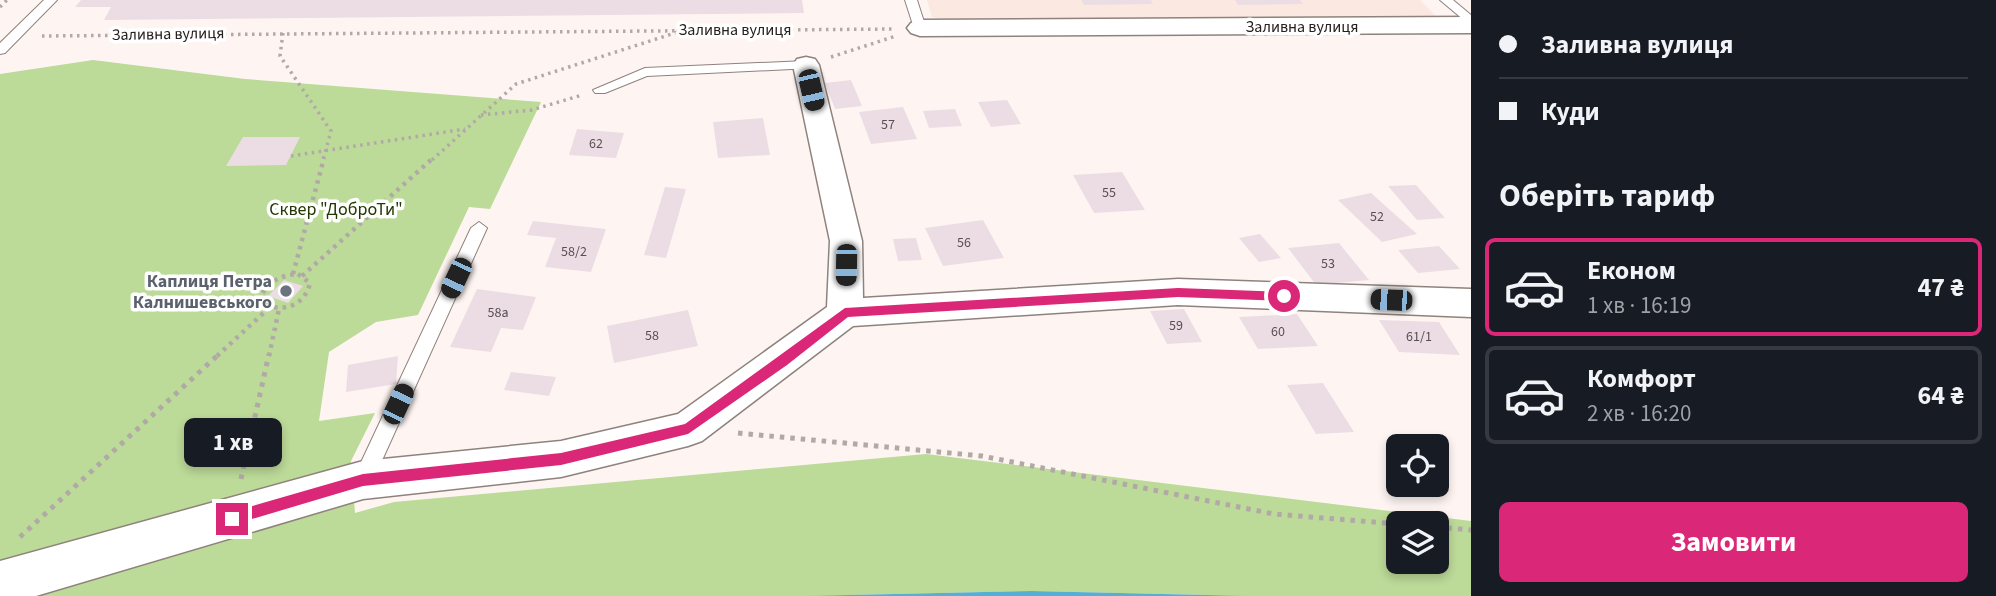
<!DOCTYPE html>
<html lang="uk">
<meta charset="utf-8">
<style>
:root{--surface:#171b24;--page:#242831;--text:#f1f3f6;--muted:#9ea1a6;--line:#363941;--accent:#db2777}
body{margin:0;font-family:"Source Sans 3",sans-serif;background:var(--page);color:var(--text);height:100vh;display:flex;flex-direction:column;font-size:26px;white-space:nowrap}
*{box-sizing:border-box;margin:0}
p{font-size:23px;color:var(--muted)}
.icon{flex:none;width:38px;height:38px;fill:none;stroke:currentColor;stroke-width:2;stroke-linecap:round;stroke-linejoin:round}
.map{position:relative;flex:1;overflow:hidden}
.panel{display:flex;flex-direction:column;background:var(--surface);width:525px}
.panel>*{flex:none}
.top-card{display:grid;align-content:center;height:154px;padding:0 28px;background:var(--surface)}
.buttons{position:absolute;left:1386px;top:434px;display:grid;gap:14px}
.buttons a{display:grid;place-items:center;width:63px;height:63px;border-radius:10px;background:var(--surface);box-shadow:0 4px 10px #0003;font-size:35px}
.end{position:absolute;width:32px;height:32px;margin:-16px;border:9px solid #db2777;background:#fff;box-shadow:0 0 0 4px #fff}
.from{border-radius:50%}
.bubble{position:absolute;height:49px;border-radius:10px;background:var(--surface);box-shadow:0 4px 10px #0003;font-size:23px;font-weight:700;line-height:49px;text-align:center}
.car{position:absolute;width:21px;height:42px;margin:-21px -10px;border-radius:9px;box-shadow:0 0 5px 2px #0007;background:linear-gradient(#222 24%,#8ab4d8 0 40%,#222 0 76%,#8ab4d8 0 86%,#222 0)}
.top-card b{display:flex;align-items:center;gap:24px;height:66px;font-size:26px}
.top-card b+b{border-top:2px solid var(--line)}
.top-card i{width:18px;height:18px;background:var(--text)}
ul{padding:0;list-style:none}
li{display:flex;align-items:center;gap:21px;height:98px;margin:0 14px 10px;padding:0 14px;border:4px solid var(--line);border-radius:10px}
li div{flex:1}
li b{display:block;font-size:26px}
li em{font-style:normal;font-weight:700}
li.on{border-color:var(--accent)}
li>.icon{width:63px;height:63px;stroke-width:1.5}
h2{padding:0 28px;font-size:32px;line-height:84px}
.button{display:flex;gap:14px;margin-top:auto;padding:14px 28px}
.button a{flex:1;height:80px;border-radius:10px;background:var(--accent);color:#fff;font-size:28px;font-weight:700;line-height:80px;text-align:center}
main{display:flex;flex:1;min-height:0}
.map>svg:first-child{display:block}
.built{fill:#fae8e1}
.green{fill:#bcda98;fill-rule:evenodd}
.water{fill:#54afd4}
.building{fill:#ecdde4}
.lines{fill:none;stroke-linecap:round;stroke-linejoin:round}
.lane-casing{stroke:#8f827d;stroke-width:2}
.street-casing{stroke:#8f827d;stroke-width:3}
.path-far2{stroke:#b1a9a6;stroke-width:3.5;stroke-dasharray:2.5 4.5;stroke-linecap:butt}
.path-far1{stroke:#b1a9a6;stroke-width:4.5;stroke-dasharray:3.5 5;stroke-linecap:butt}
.path{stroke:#b1a9a6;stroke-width:5;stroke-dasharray:4.5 6;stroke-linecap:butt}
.lane{fill:#fff;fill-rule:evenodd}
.street{fill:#fff;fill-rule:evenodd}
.route{fill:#db2777}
.worship-dot{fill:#6b7280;stroke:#fff;stroke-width:2.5}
.labels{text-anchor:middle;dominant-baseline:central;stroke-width:7;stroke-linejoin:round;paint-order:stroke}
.number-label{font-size:14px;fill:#584f50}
.far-street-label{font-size:16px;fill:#26201e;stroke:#fff}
.park-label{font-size:18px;fill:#243802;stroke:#fff}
.worship-label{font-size:18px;font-weight:bold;fill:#5b616d;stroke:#fff;text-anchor:end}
</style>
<main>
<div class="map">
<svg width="1471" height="596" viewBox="0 0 1471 596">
<rect width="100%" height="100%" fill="#fef5f2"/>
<!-- built -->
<path class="built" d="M927,0H1420L1438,18L944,20L932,17Z"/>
<!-- green -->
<path class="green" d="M93,60L245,79L541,102L490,209L469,207L418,315L376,322L329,352L319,421L375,413L351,461L355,513L394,502L926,454L1471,521V596H1251L1032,591L803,596H0V74ZM1398,523H1437V562H1398Z"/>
<!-- water -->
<path class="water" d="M1032,591L1251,596H803Z"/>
<!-- building -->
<path class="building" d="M81,0H802L804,13L104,20L111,7H75Z
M1081,0H1151L1153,4L1084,5Z
M1235,0H1300L1303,4L1238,5Z
M851,80L862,106L835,109L825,83Z
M1007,100L1021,124L991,127L978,102Z
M903,107L917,139L871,144L859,112Z
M955,109L962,126L929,128L923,111Z
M763,118L770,155L718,158L713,122Z
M577,129L624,133L616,158L569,155Z
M243,137H300L286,165L226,166Z
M1122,172L1145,210L1094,213L1073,175Z
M1416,185L1445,218L1417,220L1388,186Z
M665,187L686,189L666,258L644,255Z
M1371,193L1417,234L1382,242L1338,200Z
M983,220L1004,258L943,266L925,228Z
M533,221L606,229L591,272L545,267L556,238L527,235Z
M1260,234L1281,258L1259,262L1239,238Z
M916,238L922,260L898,261L893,239Z
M1339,243L1369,280L1316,285L1288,248Z
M1439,246L1460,269L1418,273L1398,250Z
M284,280L303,286L288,303L268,296Z
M477,289L536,297L523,330L501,328L491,352L450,347Z
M1184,309L1202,342L1167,344L1150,311Z
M688,310L698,346L614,363L607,326Z
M1297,314L1318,346L1258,349L1239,317Z
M1379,320L1439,322L1460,355L1399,352Z
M398,356L396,384L346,392L348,365Z
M511,372L556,377L549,396L504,390Z
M1323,383L1354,432L1316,434L1287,385Z"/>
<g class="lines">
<defs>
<path id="lane" d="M44,0H57L5,53L0,54V43Z
M905,0H917L926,28L924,31L920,32L914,28Z
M1440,0H1453L1471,15V26Z
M806,61L813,65L811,68L647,76L605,93H595L593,90L645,68Z
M479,222L487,228L370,487L363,490L356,487L353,480L356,473L471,228Z"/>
<path id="street" d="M1471,17V33L920,36L911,33L907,28L911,23L920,20Z
M806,57L815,59L819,65L862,241L863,298L1178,279L1471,289V317L1178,305L853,326L702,441L688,446L561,477L363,499L36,596H0V561L363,461L561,441L678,414L827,307L830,241L793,65L797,59Z"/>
</defs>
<!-- lane casing -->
<use href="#lane" class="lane-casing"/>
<!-- street casing -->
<use href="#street" class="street-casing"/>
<!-- path-far2 -->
<path class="path-far2" d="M0,7L7,0
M283,33L280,56L331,131L323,160
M42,36L895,29
M831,57L896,36
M481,115L532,110L582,95
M291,156L465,129
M432,160L516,84L678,32"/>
<!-- path-far1 -->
<path class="path-far1" d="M293,274L324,158
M298,274L310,283C305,305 284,313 264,304L262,294C271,280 282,275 298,274Z
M302,276L433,158
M217,356L269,308
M269,356L279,309"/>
<!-- path -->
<path class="path" d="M738,433L982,456L1274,514L1398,524
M241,479L269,354
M1437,527L1471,530
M20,537L219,354"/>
<!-- lane -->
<use href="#lane" class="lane"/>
<!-- street -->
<use href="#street" class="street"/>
</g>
<!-- route -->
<path class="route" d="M1178,288L1284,292L1290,296L1284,301L1178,297L848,317L787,365L688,434L561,465L363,486L232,525L225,519L232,512L363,474L561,453L685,424L845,308Z"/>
<!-- markers -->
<circle class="worship-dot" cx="286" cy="291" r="7"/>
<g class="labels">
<!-- number labels -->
<g class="number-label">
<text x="888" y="125">57</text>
<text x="596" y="144">62</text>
<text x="1109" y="193">55</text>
<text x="1377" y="217">52</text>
<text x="964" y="243">56</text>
<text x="574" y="252">58/2</text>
<text x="1328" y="264">53</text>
<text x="498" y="313">58а</text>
<text x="1176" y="326">59</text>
<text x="1278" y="332">60</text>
<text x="652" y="336">58</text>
<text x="1419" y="337">61/1</text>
</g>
<!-- far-street labels -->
<g class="far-street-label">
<text x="1302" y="27">Заливна вулиця</text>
<text x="735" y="30">Заливна вулиця</text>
<text transform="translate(168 34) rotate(-1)">Заливна вулиця</text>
</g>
<!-- park labels -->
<g class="park-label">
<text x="336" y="209">Сквер "ДоброТи"</text>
</g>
<!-- worship labels -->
<g class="worship-label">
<text x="272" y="281">Каплиця Петра<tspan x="272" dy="21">Калнишевського</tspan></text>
</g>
</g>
</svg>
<div class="buttons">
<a><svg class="icon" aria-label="locate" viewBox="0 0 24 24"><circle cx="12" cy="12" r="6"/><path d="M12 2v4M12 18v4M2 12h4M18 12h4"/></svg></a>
<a><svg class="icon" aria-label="layers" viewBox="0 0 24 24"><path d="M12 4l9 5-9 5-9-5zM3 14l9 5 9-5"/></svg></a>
</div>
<i class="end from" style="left:1284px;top:296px"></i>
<i class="end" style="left:232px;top:519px"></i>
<div class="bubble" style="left:184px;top:418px;width:98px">1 хв</div>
<i class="car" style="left:811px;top:90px;rotate:167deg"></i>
<i class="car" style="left:846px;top:265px;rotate:181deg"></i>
<i class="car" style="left:456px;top:278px;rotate:205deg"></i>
<i class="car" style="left:1391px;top:300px;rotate:272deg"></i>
<i class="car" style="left:398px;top:404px;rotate:25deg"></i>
</div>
<section class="panel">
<div class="top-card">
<b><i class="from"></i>Заливна вулиця</b>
<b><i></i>Куди</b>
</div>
<h2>Оберіть тариф</h2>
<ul>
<li class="on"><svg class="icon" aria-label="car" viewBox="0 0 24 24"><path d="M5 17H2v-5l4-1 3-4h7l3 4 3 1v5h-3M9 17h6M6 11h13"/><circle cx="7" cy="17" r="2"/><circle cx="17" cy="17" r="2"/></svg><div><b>Економ</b><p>1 хв · 16:19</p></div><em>47 ₴</em></li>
<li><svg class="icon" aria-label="car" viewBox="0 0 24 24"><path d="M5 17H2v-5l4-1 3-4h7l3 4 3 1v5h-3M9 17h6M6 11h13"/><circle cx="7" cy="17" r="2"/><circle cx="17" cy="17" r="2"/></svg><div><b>Комфорт</b><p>2 хв · 16:20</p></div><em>64 ₴</em></li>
</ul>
<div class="button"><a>Замовити</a></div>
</section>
</main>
